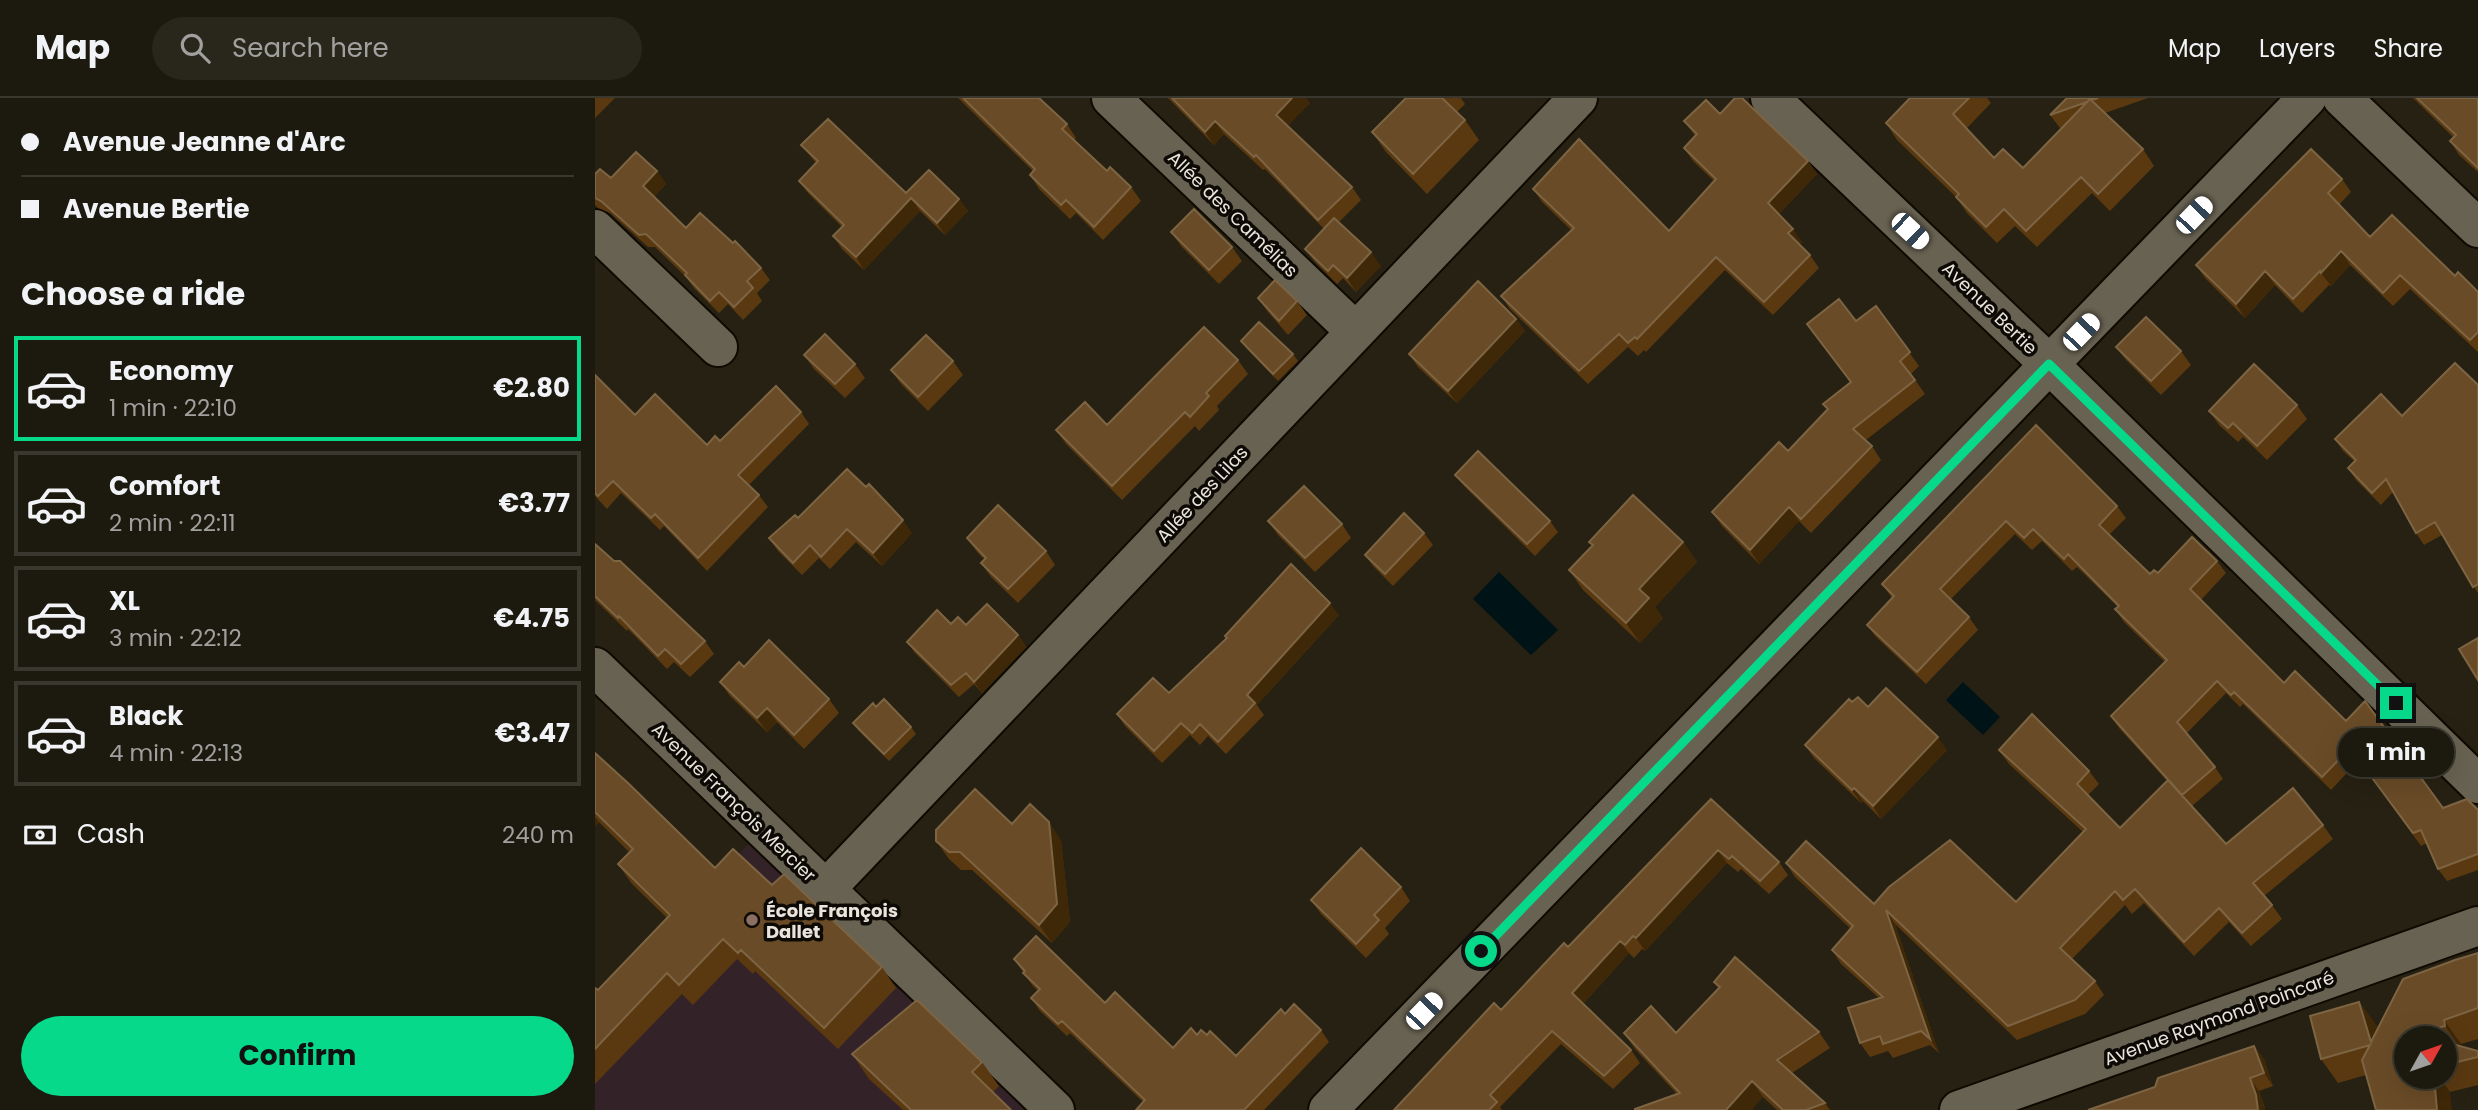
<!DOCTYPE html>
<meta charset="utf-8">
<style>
:root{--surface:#1c190e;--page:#29261c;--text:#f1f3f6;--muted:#a0a09e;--line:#3a382e;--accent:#07d98b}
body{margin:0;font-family:Poppins,sans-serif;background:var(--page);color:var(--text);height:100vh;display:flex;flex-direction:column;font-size:26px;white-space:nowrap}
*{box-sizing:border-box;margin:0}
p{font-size:23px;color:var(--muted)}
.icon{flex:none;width:38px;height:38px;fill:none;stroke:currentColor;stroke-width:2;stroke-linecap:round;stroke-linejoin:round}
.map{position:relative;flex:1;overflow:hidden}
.panel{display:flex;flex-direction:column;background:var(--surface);width:595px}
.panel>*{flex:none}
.guide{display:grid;align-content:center;height:154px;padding:0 21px;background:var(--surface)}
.needle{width:46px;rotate:50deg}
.controls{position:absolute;left:1799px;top:928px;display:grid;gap:14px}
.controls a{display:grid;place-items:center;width:63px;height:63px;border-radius:50%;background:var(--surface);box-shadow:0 7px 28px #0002,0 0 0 2px var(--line);font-size:35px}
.end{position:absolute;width:32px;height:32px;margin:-16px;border:9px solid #07d98b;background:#111;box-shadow:0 0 0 4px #111}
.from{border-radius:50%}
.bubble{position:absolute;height:49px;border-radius:24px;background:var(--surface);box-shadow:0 7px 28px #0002,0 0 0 2px var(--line);font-size:23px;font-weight:700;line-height:49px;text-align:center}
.car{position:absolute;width:21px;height:42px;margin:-21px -10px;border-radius:9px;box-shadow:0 0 5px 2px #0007;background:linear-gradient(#fff 24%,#345 0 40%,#fff 0 76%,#345 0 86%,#fff 0)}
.guide b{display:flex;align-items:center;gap:24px;height:66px;font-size:26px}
.guide b+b{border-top:2px solid var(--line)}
.guide i{width:18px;height:18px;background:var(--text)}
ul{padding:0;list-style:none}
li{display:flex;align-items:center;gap:21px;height:105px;margin:0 14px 10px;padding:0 7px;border:4px solid var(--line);border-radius:0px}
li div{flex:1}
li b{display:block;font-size:26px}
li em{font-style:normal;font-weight:700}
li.selected{border-color:var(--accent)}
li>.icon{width:63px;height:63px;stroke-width:1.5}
h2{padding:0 21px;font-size:32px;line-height:84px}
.pay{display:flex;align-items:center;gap:18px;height:77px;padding:0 21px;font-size:26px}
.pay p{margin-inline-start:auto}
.action{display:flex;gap:14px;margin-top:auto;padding:14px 21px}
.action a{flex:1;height:80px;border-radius:42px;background:var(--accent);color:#111;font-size:28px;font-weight:700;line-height:80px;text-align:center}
header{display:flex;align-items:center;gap:42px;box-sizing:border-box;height:98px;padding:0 35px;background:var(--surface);border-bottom:2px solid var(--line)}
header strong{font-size:33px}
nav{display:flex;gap:38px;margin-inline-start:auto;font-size:24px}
.search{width:490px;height:63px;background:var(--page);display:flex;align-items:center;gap:18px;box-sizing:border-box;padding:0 24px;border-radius:38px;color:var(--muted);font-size:26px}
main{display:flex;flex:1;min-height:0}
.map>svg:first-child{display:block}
.education{fill:#342229}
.water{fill:#001316}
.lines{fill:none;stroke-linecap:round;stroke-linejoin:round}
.minor-casing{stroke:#0f0a01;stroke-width:42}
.tertiary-casing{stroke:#0f0a01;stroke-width:42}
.minor{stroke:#686252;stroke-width:38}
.tertiary{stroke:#686252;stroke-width:38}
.wall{fill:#5a3911;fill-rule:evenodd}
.shaded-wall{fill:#3f2808}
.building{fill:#694b27;stroke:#7d6443;stroke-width:2}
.route{stroke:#07d98b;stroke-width:9}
.education-dot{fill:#8d6e63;stroke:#0d0a05;stroke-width:2.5}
.labels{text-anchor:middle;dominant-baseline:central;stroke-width:7;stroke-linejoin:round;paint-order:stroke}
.street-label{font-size:18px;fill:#e9e5dc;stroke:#0d0a05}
.poi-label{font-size:18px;font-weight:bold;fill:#e9e5dc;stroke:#0d0a05;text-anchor:start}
</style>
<header>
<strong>Map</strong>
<div class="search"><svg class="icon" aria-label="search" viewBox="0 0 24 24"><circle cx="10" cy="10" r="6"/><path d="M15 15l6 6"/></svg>Search here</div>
<nav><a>Map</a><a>Layers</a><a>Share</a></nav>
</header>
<main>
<section class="panel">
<div class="guide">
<b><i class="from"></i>Avenue Jeanne d'Arc</b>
<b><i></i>Avenue Bertie</b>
</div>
<h2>Choose a ride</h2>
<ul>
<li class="selected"><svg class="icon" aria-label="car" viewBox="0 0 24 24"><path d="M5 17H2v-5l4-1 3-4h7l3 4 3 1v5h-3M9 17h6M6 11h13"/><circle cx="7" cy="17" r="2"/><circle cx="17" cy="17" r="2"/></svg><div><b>Economy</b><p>1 min · 22:10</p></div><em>€2.80</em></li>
<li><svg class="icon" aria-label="car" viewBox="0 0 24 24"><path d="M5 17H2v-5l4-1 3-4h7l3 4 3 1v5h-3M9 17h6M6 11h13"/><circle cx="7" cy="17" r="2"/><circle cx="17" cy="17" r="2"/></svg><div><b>Comfort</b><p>2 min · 22:11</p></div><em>€3.77</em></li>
<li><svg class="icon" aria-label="car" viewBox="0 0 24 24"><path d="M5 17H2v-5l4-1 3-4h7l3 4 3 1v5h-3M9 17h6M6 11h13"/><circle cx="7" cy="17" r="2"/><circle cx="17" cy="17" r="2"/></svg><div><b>XL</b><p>3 min · 22:12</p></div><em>€4.75</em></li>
<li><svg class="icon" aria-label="car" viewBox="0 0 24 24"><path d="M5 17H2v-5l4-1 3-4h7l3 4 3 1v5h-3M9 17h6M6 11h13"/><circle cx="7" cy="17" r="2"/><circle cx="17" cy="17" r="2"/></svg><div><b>Black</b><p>4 min · 22:13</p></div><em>€3.47</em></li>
</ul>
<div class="pay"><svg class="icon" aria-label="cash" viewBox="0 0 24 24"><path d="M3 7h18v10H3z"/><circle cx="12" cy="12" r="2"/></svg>Cash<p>240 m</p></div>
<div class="action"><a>Confirm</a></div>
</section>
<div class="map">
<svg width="1883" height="1012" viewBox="0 0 1883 1012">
<rect width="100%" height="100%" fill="#262112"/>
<!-- education -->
<path class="education" d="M153,746L433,1012H0V897L5,901Z"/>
<!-- water -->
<path class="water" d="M904,474L963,532L936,557L878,501Z
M1368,584L1405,619L1388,637L1351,602Z"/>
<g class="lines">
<defs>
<path id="minor" d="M516,0L760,233
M1175,0L1454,266L1883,686
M1747,0L1883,130
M0,131L123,249
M0,569L460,1012
M230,792L983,0
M733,1012L1712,0"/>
<path id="tertiary" d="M1364,1012L1883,828"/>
</defs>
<!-- minor casing -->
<use href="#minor" class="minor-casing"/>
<!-- tertiary casing -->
<use href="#tertiary" class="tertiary-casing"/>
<!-- minor -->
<use href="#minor" class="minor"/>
<!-- tertiary -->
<use href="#tertiary" class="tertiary"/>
</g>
<!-- wall -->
<path class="wall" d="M0,0H20L0,20Z
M363,0H444L472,26L481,40L479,42L512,73L536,89L546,103L508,142L481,115L475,121L444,91L435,77L438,73Z
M573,0H711L715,5L692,28L757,89L766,102L744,124L786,168L761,194L748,180L742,186L720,164L710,151L729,131L670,71L668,72L629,36L619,47Z
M811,0H866L870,6L862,14L870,22L884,42L832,96L791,54L777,34Z
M1315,0H1392L1396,5L1372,30L1399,60L1428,70L1468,29L1465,30L1455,17L1472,0H1553L1510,15L1548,51L1559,68L1515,113L1497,95L1442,149L1420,128L1402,145L1372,115L1361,99L1302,42L1291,25Z
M1818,0H1883V74L1864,57L1855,43L1858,39Z
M1125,16L1213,63L1222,76L1184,116L1207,144L1204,146L1215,157L1224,170L1178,217L1130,172L1051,254L1049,252L1043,258L1033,249L993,286L915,211L906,198L977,133L947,104L938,91L1074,133L1119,83L1098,63L1089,50L1100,38L1089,23Z
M206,47L311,95L364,101L373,113L350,137L325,113L269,172L247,151L238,138L247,129L213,95L204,83L221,65Z
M62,73L71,86L59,99L91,130L166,170L175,182L162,195L167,203L148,222L133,206L124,215L99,190L91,179L60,149H53L15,115L3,110L0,107V76L16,80Z
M1747,81L1756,94L1744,107L1775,139L1883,194V254L1815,191L1798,208L1755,167L1736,188L1734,187L1707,215L1680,187L1650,220L1610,180L1601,167Z
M576,134L637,149L647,163L624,186L586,148Z
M663,200L702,203L712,217L693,237L673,214Z
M1281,208L1324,268L1316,276L1330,296L1271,342L1277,348L1286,362L1216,435L1204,423L1164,466L1127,428L1117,414L1193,353L1232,311L1255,284L1212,226L1261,223Z
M921,221L930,233L862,305L823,269L814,256Z
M646,243L698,256L703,263L683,283L651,250Z
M1521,249L1586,253L1596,267L1566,297L1531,262Z
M209,257L260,266L270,280L250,300L219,271Z
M643,262L653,276L622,308L624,312L604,333L600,328L527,402L471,346L461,332L512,327Z
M358,263L368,277L333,313L306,286L296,272Z
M0,277L40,317L112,347L125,343L206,314L214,326L154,387L164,397L173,409L112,473L69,428L65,432L26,395L12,411L0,398Z
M1883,287V495L1847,437L1829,447L1821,435L1798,394L1786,407L1761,382L1753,370L1759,363L1748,353L1740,341L1807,318Z
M1702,307L1712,321L1672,362L1648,339L1643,344L1624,327L1614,313Z
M1441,327L1522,408L1531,420L1514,437L1555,476L1622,463L1631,475L1606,502L1689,585L1751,623L1848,710L1883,712V772L1852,783L1843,771L1832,745L1826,748L1764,662L1736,692L1648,606L1645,609L1631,595L1592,635L1620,669L1628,681L1597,708L1631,746L1728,727L1738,741L1669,798L1677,807L1687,821L1656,848L1634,824L1599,858L1549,805L1537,816L1530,807L1477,861L1500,883L1509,897L1490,916L1422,942L1300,826L1344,955L1335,947L1298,960L1293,953L1275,959L1265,945L1284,900L1246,866L1237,852L1256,831L1200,779L1191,765L1279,806L1421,804L1488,734L1414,666L1404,652L1494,673L1504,686L1493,697L1525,730L1572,683L1524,630L1516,618L1570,564L1529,524L1520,511L1523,509L1482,469L1477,473L1447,443L1437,452L1420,436L1356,501L1374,519L1383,532L1331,586L1281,539L1272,527L1297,500L1287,486Z
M860,377L955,423L963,434L940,458L869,388Z
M203,420L317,435L287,468L261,444L235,471L224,460L207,477L183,453L174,440Z
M673,423L747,426L756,440L720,474L683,437Z
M829,435L838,447L798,488L778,468L770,457Z
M372,440L451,453L460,467L423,505L396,479L386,465L389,461L382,454Z
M994,444H1088L1102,464L1060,509L1068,520L1045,545L988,492L974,472L997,448Z
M0,446L110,543L119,556L95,579L79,564L72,571L33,531L32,533L0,502Z
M744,517L662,607L669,617L631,656L613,638L605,647L595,637L567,665L530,628L522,616L574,595Z
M356,526L371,527L423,537L431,549L387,595L379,586L364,599L320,555L312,544Z
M149,569L234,601L244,615L209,651L182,624L172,634L135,598L125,584Z
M1257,604L1273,609L1352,652L1286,721L1268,703L1266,705L1219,660L1210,647Z
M281,609L316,629L321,636L294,663L263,632L258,625Z
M0,655L120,770L177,787L287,869L301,890L243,951L160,873L158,876L142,861L98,907L87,896L0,986V890L3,892L72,820L37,786L23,766L34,754L4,724L0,728Z
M1116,701L1184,764L1193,777L1174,796L1146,771L1143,774L1132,765L1050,853L1047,851L1039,860L1034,855L988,906L1036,952L1045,965L1018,991L966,946L905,1009L907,1012H799L973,849Z
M417,726L466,742L475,824L457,845L377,772H366L354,761L341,743Z
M806,789L815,803L790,830L794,836L771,860L726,816L716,802Z
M1883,855V941L1866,946V948L1883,953V987L1855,994L1771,977L1743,985L1726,961L1764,904L1782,928V931ZM1811,940H1850V978H1811Z
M419,861L510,905L578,950L602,937L641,958L690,916L726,932L734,944L669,1012H541L548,1004L475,935L472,938L445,913L436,900L443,893L437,887Z
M1119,884L1224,934L1235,950L1197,975L1230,1005L1235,1012H1182L1168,999L1082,996L1040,951L1029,935H1081L1124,891Z
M1659,948L1669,961L1678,988L1664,993L1670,1010L1560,989Z
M257,956L387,964L404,988L398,994L416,1012H308L274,981Z"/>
<!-- shaded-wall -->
<path class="shaded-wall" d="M697,0H711L715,5L690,31L681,17Z
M620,23L629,36L619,47L610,34Z
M1213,63L1222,76L1182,118L1173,105Z
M62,73L71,86L57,101L48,88Z
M316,100L325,113L269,172L261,159Z
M364,101L373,113L350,137L342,125Z
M1198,131L1207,144L1202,148L1193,135Z
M1746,153L1755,167L1736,188L1726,175Z
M776,154L786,168L761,194L752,180Z
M1670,173L1680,187L1650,220L1641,206Z
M921,221L930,233L862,305L853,293Z
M1194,409L1204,423L1164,466L1155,452Z
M308,422L317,435L287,468L278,455Z
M1088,444L1102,464L1060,509L1068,520L1045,545L1031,525L1044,491Z
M735,505L744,517L662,607L652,597Z
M423,537L431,549L387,595L379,584Z
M172,610L182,624L172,634L162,620Z
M1343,639L1352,652L1286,721L1278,708Z
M1259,690L1268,703L1266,705L1257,692Z
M0,719L4,724L0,728Z
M454,724L466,742L475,824L457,845L444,827Z
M1123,752L1132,765L1050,853L1041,840Z
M1291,812L1300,826L1344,955L1335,941Z
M1025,843L1034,855L986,908L977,895Z
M1764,904L1782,928L1793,969L1776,944Z
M1849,922L1866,946L1867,953L1850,928Z
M1659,948L1669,961L1678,988L1669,975Z
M1839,978H1844L1855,994L1857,1012H1842Z
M1655,980L1664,993L1670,1012H1663Z
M1157,983L1168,999L1157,1012H1131Z"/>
<!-- building -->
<path class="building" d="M368,0H444L472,26L467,31L512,73L515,69L536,89L499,129L471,102L466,107L435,77L440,71Z
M577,0H697L681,17L757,89L723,122L661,57L659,59L620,23L610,34Z
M811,0H847L870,22L818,76L777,34Z
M1140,0H1147L1213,63L1173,105L1198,131L1193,135L1215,157L1169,204L1121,159L1042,241L1040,239L1033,245L1024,236L984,273L906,198L979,130L938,91L984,41L1074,133L1121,81L1089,50L1102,36L1089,23L1111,2L1125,16Z
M1315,0H1374L1358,16L1399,60L1408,51L1428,70L1495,1L1548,51L1503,96L1486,79L1431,133L1409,111L1391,129L1361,99L1364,96L1291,25Z
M1472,0H1503L1497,2L1495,1L1492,4L1455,17Z
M1822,0H1883V70L1855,43L1861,37Z
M233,21L311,95L334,72L364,101L342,125L316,100L261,159L238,138L249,127L204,83L223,63L206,47Z
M1716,51L1747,81L1733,95L1775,139L1797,117L1860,178L1863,174L1883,194V234L1875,242L1805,177L1788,195L1746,153L1726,175L1725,173L1698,201L1670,173L1641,206L1601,167Z
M41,54L62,73L48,88L91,130L105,115L138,145L140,143L166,170L152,183L158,190L139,209L124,194L115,203L90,177L92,175L51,136L44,137L6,103L0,100V76L5,71L16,80Z
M599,111L637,149L614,172L576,134Z
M739,120L776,154L752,180L738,167L733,173L710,151Z
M680,182L702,203L684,223L663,200Z
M883,183L921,221L853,293L814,256Z
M1244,201L1261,223L1281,208L1315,254L1305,263L1320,282L1258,331L1277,348L1206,421L1194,409L1155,452L1117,414L1184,344L1193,353L1233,311L1228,306L1256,284L1212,226Z
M1551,219L1586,253L1556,283L1521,249Z
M664,224L698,256L678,276L646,243Z
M609,229L643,262L611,295L614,298L595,319L590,314L517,388L461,332L490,304L512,327Z
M230,236L260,266L240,286L209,257Z
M331,237L358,263L323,299L296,272Z
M1860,265L1883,287V486L1878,489L1840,424L1821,435L1791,381L1777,395L1753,370L1761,362L1740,341L1786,296L1807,318Z
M1659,266L1702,307L1662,348L1638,325L1633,330L1614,313Z
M0,277L40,317L60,296L112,347L120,338L125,343L181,288L206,314L143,377L164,397L103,460L60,416L56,420L18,383L3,398L0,395Z
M1441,327L1522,408L1504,427L1555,476L1559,472L1563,475L1597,439L1622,463L1595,491L1689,585L1700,573L1751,623L1770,603L1848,710L1872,701L1883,712V756L1843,771L1826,732L1818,735L1755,650L1727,679L1639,594L1636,597L1622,583L1582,624L1620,669L1587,697L1516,618L1572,562L1520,511L1524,508L1473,456L1469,461L1438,431L1429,440L1411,423L1345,491L1374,519L1322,574L1272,527L1299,498L1287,486Z
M883,353L955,423L932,446L860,377Z
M252,371L271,389L274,386L308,422L278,455L252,431L226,459L215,447L198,465L174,440L200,417L203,420Z
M709,388L747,426L710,460L673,423Z
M1038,397L1088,444L1044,491L1054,500L1031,525L974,472L998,447L994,444Z
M403,407L451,453L413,491L386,465L391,460L372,440Z
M809,415L829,435L790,476L770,457Z
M0,446L19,463H25L110,543L86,566L70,551L63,558L24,518L23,520L0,498Z
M696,466L735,505L652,597L660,605L623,644L605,626L597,635L586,625L559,653L522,616L558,580L574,595L632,540L630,538Z
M392,506L423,537L379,584L371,575L356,587L312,544L342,512L356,526L363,519L371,527Z
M1883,540V582L1864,551Z
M174,542L234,601L199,637L172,610L162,620L125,584L144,564L149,569Z
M1291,590L1343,639L1278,708L1259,690L1257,692L1210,647L1254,601L1257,604L1263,599L1273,609Z
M289,601L316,629L289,656L258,625L278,605L281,609Z
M1437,616L1494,673L1482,686L1525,730L1573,682L1631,746L1698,690L1728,727L1658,785L1677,807L1647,835L1624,810L1589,844L1540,791L1528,802L1520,793L1465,850L1500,883L1480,902L1413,928L1291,812L1335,941L1326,933L1288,946L1285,938L1265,945L1253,910L1288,899L1237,852L1258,828L1191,765L1211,743L1279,806L1294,789L1355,742L1421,804L1491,731L1404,652Z
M0,655L34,686L120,770L138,751L177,787L189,776L287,869L229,930L146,852L143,855L128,841L84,887L72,875L0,951V890L3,892L75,817L23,766L38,751L0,714Z
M380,691L417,726L435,706L454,724L462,806L444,827L365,754H354L341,743V732Z
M1116,701L1184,764L1165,783L1137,758L1134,761L1123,752L1041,840L1038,838L1030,847L1025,843L977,895L1036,952L1009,978L957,933L895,997L902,1004L894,1012H799L899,905L906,912L969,845L973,849Z
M766,750L806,789L779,817L784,822L761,846L716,802Z
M441,838L510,905L520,894L578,950L596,930L602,937L606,932L612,937L615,933L641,958L686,911L690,916L699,906L726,932L649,1012H541L550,1002L467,923L463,926L436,900L445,891L428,875L430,873L419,861Z
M1883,855V910L1849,922L1850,928L1818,936L1832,940H1811V978H1839L1842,1012H1781L1767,962L1775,947L1726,961L1715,918L1764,904L1776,944L1808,881L1860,862Z
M1140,859L1224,934L1182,962L1230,1005L1211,1012H1188L1157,983L1131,1012H1040V1011L1085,995L1029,935L1056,908L1081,935L1125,889L1119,884Z
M322,902L387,964L377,974L416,1012H316L257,956Z
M1850,944L1883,953V959L1850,967Z
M1659,948L1669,975L1655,980L1661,997L1663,1012H1493L1560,989L1563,980Z"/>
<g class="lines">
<!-- route -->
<path class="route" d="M886,853L1454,266L1801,605"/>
</g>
<!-- markers -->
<circle class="education-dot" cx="157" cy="822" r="7"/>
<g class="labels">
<!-- street labels -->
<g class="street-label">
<text transform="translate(638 116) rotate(44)">Allée des Camélias</text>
<text transform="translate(1395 210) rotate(44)">Avenue Bertie</text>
<text transform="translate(607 396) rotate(-47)">Allée des Lilas</text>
<text transform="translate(139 704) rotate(44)">Avenue François Mercier</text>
<text transform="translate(1624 920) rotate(-20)">Avenue Raymond Poincaré</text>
</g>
<!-- poi labels -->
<g class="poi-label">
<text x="171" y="812">École François<tspan x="171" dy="21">Dallet</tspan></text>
</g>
</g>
</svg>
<div class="controls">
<a><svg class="needle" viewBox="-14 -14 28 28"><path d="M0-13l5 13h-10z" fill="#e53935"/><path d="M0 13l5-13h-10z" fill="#a0a09e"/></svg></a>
</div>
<i class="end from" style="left:886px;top:853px"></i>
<i class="end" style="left:1801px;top:605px"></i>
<div class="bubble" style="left:1743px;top:630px;width:116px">1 min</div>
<i class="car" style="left:1599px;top:117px;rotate:44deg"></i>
<i class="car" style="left:1315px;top:133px;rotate:133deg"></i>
<i class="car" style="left:1486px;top:234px;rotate:44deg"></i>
<i class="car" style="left:829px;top:913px;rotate:44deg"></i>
</div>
</main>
